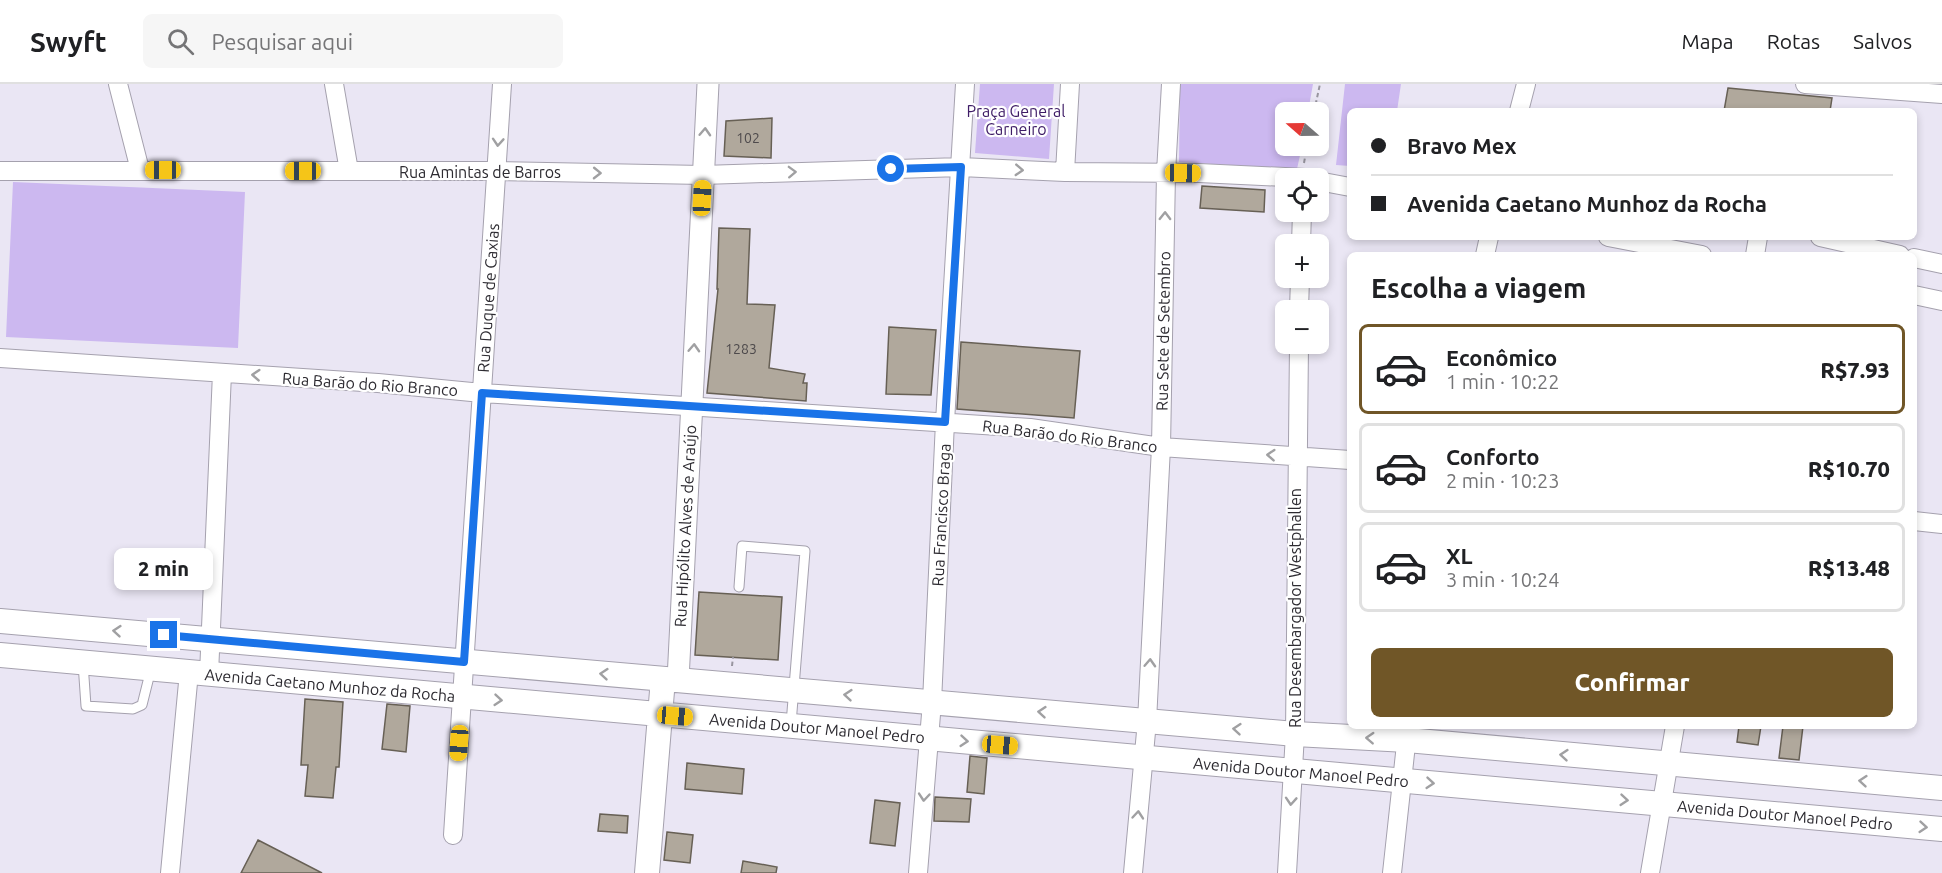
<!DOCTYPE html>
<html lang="pt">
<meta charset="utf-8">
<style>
:root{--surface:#fff;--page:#f6f6f6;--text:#202124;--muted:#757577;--line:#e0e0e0;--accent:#705627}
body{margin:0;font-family:Ubuntu,sans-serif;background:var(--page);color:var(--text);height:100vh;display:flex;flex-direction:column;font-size:22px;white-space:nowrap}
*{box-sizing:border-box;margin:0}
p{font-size:20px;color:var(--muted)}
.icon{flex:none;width:33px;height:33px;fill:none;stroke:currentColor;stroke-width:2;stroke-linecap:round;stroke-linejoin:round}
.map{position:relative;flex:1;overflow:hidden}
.details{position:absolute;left:1347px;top:168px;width:570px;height:477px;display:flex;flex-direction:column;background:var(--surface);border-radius:9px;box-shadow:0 3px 9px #0003}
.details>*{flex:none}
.hud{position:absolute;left:1347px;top:24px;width:570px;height:132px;border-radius:9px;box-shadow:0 3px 9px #0003;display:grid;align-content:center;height:132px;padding:0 24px;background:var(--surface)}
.needle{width:39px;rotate:290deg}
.tools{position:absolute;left:1275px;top:18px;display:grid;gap:12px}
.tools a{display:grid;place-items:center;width:54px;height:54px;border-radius:9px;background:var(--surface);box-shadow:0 3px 9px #0003;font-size:30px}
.end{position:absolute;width:27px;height:27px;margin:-14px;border:8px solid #1a73e8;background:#fff;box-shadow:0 0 0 3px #fff}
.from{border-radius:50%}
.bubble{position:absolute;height:42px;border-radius:9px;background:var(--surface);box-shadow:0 3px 9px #0003;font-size:20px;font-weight:800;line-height:42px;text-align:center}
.car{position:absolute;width:18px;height:36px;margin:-18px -9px;border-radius:8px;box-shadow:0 0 4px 2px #0007;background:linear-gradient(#f5c518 24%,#345 0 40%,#f5c518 0 76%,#345 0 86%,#f5c518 0)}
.hud b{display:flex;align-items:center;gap:21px;height:57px;font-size:22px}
.hud b+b{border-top:2px solid var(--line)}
.hud i{width:15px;height:15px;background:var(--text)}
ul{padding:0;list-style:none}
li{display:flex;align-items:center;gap:18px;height:90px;margin:0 12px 9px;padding:0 12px;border:3px solid var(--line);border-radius:9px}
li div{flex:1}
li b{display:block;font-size:22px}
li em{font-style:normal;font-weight:800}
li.active{border-color:var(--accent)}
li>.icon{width:54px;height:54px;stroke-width:1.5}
h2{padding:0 24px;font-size:27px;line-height:72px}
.cta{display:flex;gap:12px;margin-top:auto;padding:12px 24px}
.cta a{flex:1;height:69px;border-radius:9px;background:var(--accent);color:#fff;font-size:24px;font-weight:800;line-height:69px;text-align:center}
header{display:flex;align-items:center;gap:36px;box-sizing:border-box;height:84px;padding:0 30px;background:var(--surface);border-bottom:2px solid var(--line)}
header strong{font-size:28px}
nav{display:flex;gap:33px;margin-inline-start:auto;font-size:21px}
.search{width:420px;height:54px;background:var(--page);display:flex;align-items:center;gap:15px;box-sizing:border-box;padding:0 21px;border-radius:9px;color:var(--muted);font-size:22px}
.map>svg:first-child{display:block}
.green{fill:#ccb8f0}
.building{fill:#b0a89c;stroke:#676055;stroke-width:1.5}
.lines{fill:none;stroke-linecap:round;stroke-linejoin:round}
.service-casing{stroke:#a5a1ae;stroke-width:11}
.minor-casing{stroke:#a5a1ae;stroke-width:20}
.tertiary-casing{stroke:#a5a1ae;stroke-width:23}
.secondary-casing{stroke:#a5a1ae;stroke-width:26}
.path{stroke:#98959f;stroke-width:2;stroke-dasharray:4.5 3;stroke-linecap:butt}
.service{stroke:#fff;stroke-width:9}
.minor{stroke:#fff;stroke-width:18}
.tertiary{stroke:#fff;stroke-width:21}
.secondary{stroke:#fff;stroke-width:24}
.oneway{stroke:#a0a0a2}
.route{stroke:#1a73e8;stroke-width:8}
.labels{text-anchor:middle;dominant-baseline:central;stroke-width:4.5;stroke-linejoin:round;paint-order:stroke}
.number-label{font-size:14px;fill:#4e4a4c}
.park-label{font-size:16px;fill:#3e1c66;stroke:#fff}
.street-label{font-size:16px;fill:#2d2b31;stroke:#fff}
</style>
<header>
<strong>Swyft</strong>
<div class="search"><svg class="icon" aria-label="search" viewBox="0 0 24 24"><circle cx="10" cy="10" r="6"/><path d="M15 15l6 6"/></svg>Pesquisar aqui</div>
<nav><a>Mapa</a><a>Rotas</a><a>Salvos</a></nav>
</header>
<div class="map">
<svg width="1942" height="789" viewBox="0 0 1942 789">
<rect width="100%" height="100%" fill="#eae6f4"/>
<!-- green -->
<path class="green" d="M980,0H1054L1049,75L975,69Z
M1180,0H1313L1308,28H1286V62H1302L1297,85L1179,78Z
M1345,0H1401L1397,27H1350V82L1336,81Z
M13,98L245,108L238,264L6,253Z"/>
<!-- building -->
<path class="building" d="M1728,4L1832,14L1830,27H1724Z
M772,34L771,74L724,72L726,37Z
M1202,102L1265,106L1264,128L1200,124Z
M719,144L750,145L747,220L775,221L769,284L805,290L803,299H807L806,317L707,309L718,205H717Z
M889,243L936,246L931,311L886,310Z
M961,258L1080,267L1074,334L957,325Z
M699,508L782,513L778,576L695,571Z
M305,615L343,618L339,683H336L333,714L305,712L308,681H301Z
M387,620L410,622L406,668L382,665Z
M1739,642H1761L1758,661L1737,658Z
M1783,642H1803L1799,676L1779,674Z
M970,672L987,674L984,710L967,708Z
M687,679L744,685L742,710L685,705Z
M935,713L971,715L969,738L934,737Z
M875,716L900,719L895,762L870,759Z
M600,730L628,732L627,749L598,747Z
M667,748L693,751L690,779L664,776Z
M258,756L322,789H241Z
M743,777L777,783L776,789H741Z"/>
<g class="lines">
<defs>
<path id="service" d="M739,503L742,462L805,467L791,640
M83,579L86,622L133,625L142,621L151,585"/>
<path id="minor" d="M118,0L140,86
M334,0L349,87
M1805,0L1942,10
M1519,27L1526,0
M0,87H496L703,91L961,83L1065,88L1199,89L1305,94
M1065,88L1070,0
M1318,97L1350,103
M1608,153L1702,171
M1820,153L1900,171
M1301,160L1302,128
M1485,171L1489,153
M1755,171L1758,153
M1914,174L1942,180
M1914,211L1942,217
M1299,226L1300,194
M0,274L378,299L482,309L1030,344L1161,363L1350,376
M1914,437L1942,440
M209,590L222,289
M453,751L502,0
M170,789L189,588
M918,789L932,618L945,338L965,0
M1133,789L1147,637L1161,363L1166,89L1171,0
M1287,789L1295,650L1299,260
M1392,789L1408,642
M1650,789L1675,642"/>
<path id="tertiary" d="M678,596L708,0"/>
<path id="secondary" d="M0,537L1295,650L1407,656L1942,704
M0,571L1942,745
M647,789L663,595"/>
</defs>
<!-- service casing -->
<use href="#service" class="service-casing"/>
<!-- minor casing -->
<use href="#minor" class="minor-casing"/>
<!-- tertiary casing -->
<use href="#tertiary" class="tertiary-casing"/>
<!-- secondary casing -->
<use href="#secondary" class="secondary-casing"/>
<!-- path -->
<path class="path" d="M1314,28L1320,0
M1304,79L1307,62
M732,582L733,573"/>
<!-- service -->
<use href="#service" class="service"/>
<!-- minor -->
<use href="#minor" class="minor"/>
<!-- tertiary -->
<use href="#tertiary" class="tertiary"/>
<!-- secondary -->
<use href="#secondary" class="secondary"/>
</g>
<!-- one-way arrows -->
<defs><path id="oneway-chevron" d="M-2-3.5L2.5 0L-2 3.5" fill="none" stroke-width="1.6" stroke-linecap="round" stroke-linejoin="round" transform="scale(1.5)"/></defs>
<g class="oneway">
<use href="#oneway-chevron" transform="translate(705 48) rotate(-87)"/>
<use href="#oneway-chevron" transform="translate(498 58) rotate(94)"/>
<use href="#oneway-chevron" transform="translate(1019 86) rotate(3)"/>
<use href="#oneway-chevron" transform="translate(792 88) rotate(-2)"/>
<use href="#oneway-chevron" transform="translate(597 89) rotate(1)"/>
<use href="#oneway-chevron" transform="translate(1165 132) rotate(-89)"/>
<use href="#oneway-chevron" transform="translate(694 264) rotate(-87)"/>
<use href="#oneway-chevron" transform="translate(256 291) rotate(-176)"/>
<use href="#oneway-chevron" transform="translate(1271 371) rotate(-176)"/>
<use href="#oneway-chevron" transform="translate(117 547) rotate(-175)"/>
<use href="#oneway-chevron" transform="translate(1150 579) rotate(-87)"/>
<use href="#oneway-chevron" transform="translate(604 590) rotate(-175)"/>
<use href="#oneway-chevron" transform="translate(848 611) rotate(-175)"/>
<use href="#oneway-chevron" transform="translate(498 616) rotate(5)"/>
<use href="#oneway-chevron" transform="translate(1042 628) rotate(-175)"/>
<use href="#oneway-chevron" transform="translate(1237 645) rotate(-175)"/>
<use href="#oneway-chevron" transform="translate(1370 654) rotate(-177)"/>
<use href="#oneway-chevron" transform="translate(964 657) rotate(5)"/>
<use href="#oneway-chevron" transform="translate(1564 671) rotate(-175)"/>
<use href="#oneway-chevron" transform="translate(1863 697) rotate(-175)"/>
<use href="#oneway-chevron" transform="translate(1430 699) rotate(5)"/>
<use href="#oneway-chevron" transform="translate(924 713) rotate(95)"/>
<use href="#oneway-chevron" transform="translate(1624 716) rotate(5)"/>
<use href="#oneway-chevron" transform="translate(1291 717) rotate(94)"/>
<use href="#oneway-chevron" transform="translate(1138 731) rotate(-85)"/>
<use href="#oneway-chevron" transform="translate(1923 743) rotate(5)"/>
</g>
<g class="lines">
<!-- route -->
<path class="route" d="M164,551L464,578L482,309L945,338L961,83L891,85"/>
</g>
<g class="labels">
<!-- number labels -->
<g class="number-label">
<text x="748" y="54">102</text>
<text x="741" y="265">1283</text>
</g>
<!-- park labels -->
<g class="park-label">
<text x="1016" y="27">Praça General<tspan x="1016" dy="18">Carneiro</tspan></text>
</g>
<!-- street labels -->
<g class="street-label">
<text x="480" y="88">Rua Amintas de Barros</text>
<text transform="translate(488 214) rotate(-86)">Rua Duque de Caxias</text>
<text transform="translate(1163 247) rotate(-89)">Rua Sete de Setembro</text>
<text transform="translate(370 300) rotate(4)">Rua Barão do Rio Branco</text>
<text transform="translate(1070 352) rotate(7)">Rua Barão do Rio Branco</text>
<text transform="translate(941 431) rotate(-87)">Rua Francisco Braga</text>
<text transform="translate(685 442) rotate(-87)">Rua Hipólito Alves de Araújo</text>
<text transform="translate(1295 524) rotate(-90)">Rua Desembargador Westphallen</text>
<text transform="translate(330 601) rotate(5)">Avenida Caetano Munhoz da Rocha</text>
<text transform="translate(817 644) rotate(5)">Avenida Doutor Manoel Pedro</text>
<text transform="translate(1301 688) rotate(5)">Avenida Doutor Manoel Pedro</text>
<text transform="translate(1785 731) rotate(5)">Avenida Doutor Manoel Pedro</text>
</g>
</g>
</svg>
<div class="tools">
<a><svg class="needle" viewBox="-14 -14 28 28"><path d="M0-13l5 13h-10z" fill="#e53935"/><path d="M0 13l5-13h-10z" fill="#757577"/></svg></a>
<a><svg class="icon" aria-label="locate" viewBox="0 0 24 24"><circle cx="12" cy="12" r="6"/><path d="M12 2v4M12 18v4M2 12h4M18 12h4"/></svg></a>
<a>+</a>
<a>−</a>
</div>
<i class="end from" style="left:891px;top:85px"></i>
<i class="end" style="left:164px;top:551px"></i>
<div class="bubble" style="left:114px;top:464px;width:99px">2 min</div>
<i class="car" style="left:163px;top:86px;rotate:270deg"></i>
<i class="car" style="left:303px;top:87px;rotate:270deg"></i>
<i class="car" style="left:1183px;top:89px;rotate:91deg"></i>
<i class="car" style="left:702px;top:114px;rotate:3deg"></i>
<i class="car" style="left:675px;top:632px;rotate:95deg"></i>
<i class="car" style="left:459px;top:659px;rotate:184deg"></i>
<i class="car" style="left:1000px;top:661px;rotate:95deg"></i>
<div class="hud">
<b><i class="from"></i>Bravo Mex</b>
<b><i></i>Avenida Caetano Munhoz da Rocha</b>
</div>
<section class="details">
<h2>Escolha a viagem</h2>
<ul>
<li class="active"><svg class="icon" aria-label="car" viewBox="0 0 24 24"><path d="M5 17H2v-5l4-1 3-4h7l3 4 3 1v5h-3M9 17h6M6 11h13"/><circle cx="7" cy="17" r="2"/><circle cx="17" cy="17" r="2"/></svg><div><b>Econômico</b><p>1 min · 10:22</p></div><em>R$7.93</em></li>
<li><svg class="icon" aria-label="car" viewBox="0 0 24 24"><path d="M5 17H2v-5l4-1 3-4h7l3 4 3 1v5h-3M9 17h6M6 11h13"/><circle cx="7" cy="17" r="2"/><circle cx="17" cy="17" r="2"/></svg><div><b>Conforto</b><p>2 min · 10:23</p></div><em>R$10.70</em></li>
<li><svg class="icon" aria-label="car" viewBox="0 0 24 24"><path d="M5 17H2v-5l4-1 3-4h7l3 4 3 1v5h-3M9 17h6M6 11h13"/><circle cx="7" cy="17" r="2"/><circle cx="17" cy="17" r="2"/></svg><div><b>XL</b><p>3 min · 10:24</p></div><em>R$13.48</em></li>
</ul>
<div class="cta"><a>Confirmar</a></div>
</section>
</div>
